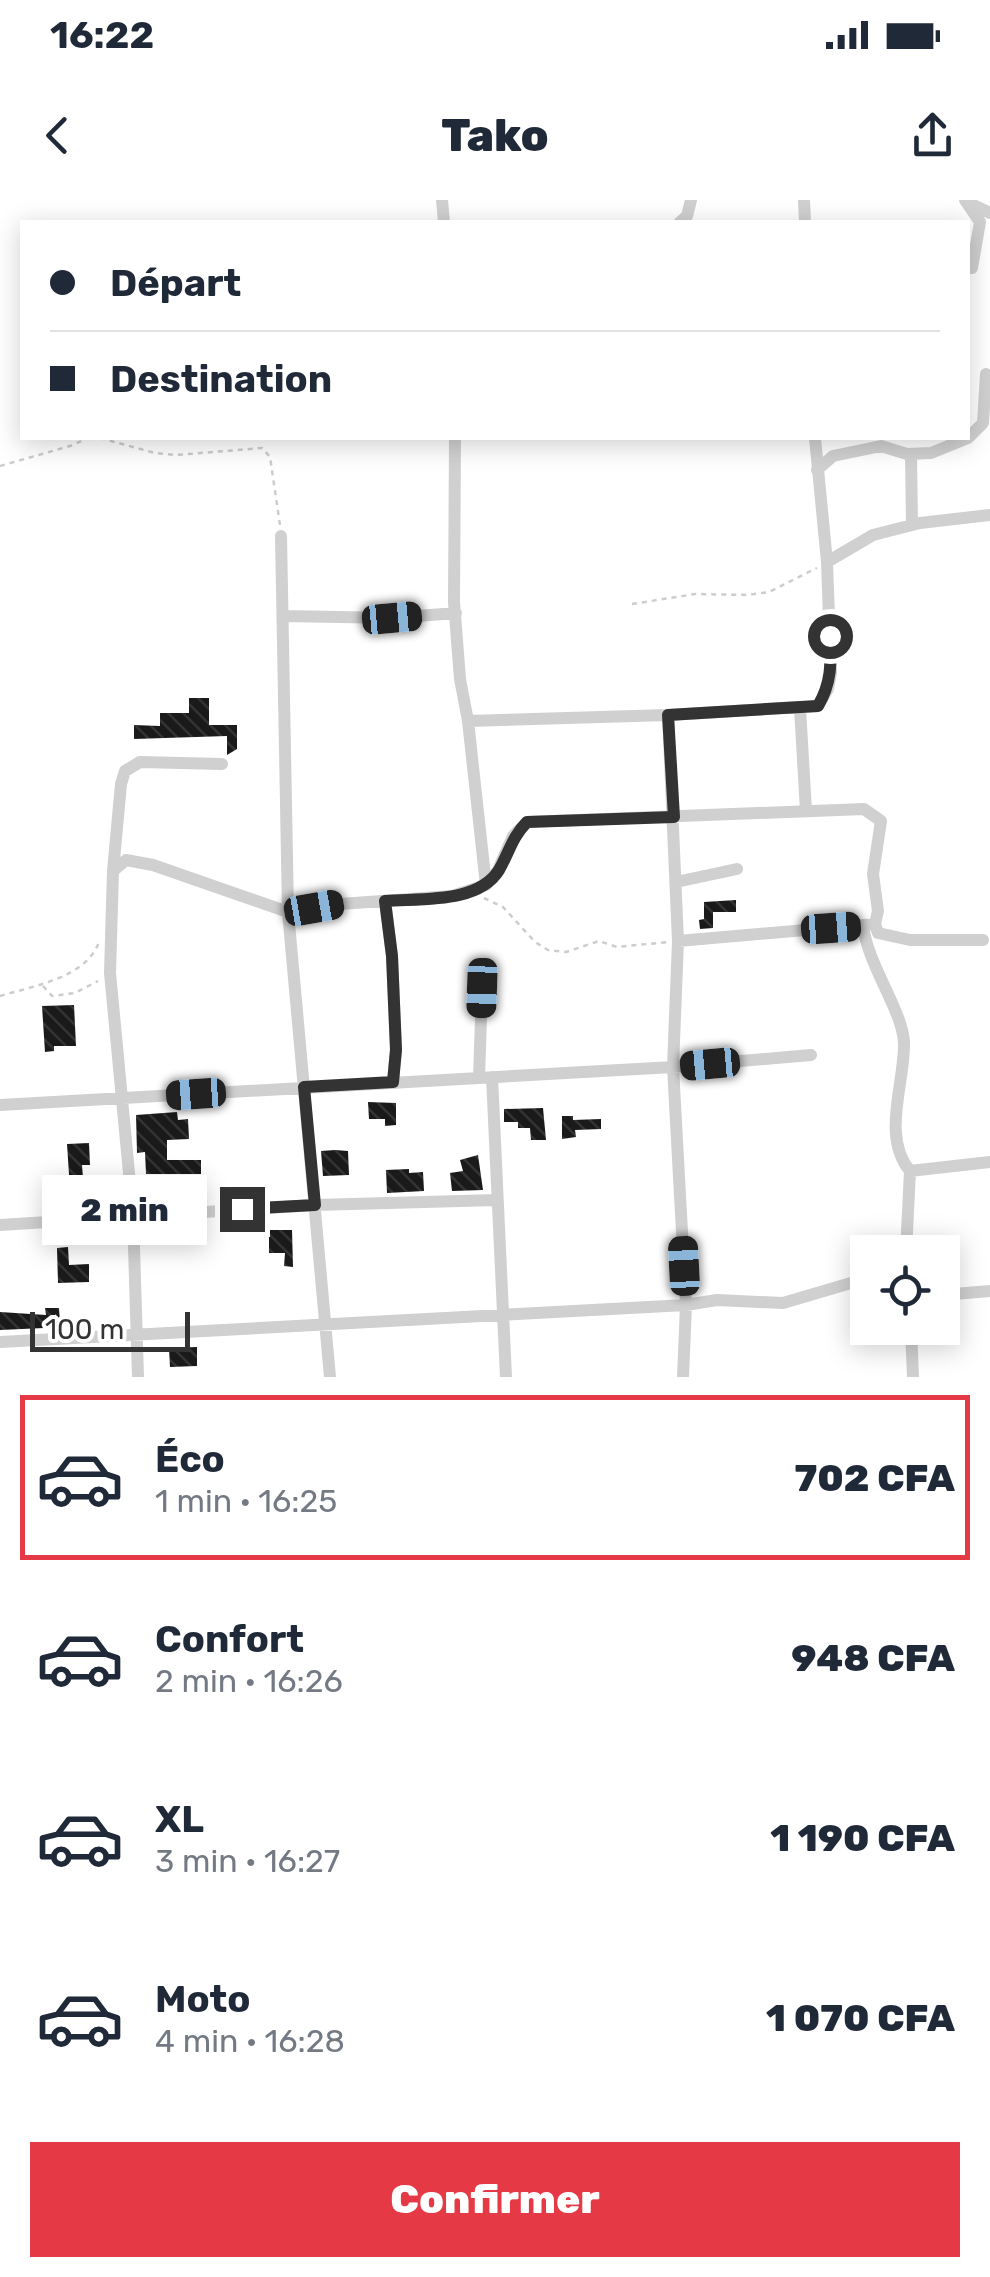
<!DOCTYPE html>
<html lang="fr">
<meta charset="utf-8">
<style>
:root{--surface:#fff;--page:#f6f6f7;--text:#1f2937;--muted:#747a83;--line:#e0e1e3;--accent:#e63946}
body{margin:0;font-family:Rubik,sans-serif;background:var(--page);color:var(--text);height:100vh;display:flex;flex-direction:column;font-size:38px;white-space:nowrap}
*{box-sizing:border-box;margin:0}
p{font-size:32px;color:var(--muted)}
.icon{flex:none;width:55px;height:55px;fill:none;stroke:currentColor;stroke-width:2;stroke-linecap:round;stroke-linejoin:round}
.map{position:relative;height:1177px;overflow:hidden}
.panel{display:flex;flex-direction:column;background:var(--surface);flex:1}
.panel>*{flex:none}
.top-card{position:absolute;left:20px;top:20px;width:950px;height:220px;border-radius:0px;box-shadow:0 5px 25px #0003;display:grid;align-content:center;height:220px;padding:0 30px;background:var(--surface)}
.fabs{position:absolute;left:850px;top:1035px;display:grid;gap:20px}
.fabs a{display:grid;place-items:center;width:110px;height:110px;border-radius:0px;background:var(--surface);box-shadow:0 5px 25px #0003;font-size:50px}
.scale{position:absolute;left:30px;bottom:25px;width:160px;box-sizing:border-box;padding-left:10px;border:5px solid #333;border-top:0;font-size:28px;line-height:35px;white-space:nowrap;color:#333;-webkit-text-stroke:8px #fff;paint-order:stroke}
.end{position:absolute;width:45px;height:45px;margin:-22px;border:12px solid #333;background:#fff;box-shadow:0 0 0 5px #fff}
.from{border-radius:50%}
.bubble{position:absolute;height:70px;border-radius:0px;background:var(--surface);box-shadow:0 5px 25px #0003;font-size:32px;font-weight:800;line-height:70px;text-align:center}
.car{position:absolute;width:30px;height:60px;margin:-30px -15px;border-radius:12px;box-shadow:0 0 8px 2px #0007;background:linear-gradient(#222 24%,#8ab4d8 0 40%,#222 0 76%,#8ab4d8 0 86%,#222 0)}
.top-card b{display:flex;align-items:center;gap:35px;height:95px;font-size:38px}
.top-card b+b{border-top:2px solid var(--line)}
.top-card i{width:25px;height:25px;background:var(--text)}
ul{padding:18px 0 0;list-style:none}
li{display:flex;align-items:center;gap:30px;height:165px;margin:0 20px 15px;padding:0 10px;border:5px solid transparent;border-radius:0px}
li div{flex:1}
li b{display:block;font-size:38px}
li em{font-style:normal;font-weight:800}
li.selected{border-color:var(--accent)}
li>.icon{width:90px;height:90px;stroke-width:1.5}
.primary-button{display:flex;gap:20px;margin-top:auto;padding:20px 30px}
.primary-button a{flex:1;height:115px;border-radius:0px;background:var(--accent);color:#fff;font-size:40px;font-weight:800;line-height:115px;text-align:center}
.status{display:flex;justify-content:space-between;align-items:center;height:70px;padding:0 50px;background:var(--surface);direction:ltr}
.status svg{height:28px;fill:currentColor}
header{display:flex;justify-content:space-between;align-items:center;height:130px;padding:0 30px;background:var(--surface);font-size:45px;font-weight:800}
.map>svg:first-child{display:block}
.building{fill:url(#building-back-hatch)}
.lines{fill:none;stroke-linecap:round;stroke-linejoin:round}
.path{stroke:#cdcdcd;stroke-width:2.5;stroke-dasharray:5 5;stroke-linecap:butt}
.street{stroke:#d0d0d0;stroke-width:12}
.route{stroke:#333;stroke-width:12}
</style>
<div class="status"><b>16:22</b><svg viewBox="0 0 49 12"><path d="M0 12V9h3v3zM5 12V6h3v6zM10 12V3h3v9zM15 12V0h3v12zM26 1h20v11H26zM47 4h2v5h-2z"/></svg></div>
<header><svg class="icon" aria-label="back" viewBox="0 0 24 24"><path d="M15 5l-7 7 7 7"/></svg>Tako<svg class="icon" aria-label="share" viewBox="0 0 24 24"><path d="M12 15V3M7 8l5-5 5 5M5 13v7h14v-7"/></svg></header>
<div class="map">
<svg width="990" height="1177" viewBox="0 0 990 1177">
<defs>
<pattern id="building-back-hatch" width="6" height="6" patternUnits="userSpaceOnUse" patternTransform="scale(2.5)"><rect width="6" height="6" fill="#1a1a1a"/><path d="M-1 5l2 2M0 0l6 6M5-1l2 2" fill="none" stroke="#333"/></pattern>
</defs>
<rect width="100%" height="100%" fill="#fff"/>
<!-- building -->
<path class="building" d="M189,498H209V525H237V549L227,555V536L134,539V525L160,526V513H189Z
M736,700V712H713V728L700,729L699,720L704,719V702Z
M74,805L76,846H54V851L45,852L42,806Z
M368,902L396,903V925L385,926V919H369Z
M543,908L546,940H531L530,928H518V922H504V909Z
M177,912L178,920L188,919L189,939L167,940V960H201V974H146L145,952L137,953L136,915Z
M562,916H573V920L601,919V929L575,930L576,937L562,939Z
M89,943L90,965H82L85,1004L71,1005L67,944Z
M335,950L348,951L349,975L323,976L321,951Z
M478,955L483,990L452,991L450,973L463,971L460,960Z
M409,969V973L423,972L424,991L387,993L386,970Z
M269,1030H292L293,1067L284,1066L285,1053H269Z
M68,1047L69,1065L89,1064V1082L58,1083L57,1048Z
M45,1108H59L60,1123H44V1128L0,1130V1112L46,1115Z
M197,1147V1166L170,1167L169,1148Z"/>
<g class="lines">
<!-- path -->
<path class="path" d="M100,238L155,253L176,255L262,248L270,257L280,325
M0,266L70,246L88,238
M632,404L695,394L748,395L769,392L817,368
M484,698L503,707L535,742L548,750L566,752L599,741L617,747L668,742
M43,786L52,796L75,793L98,781
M0,796C33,786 86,778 99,742"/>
<!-- street -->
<path class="street" d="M442,0L444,22
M804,0L805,22
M965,0L980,22L972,68
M969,3L990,13
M680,22L687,16L691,0
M455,238L454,402L460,479L468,521L486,685
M911,254L912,325
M817,270L833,256L881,246L907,254L931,253L968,238L983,223L986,174
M281,336L288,712L330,1177
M827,362L873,335L920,323L990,315
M284,416L392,418L456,413
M800,508L806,611
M668,515L678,741L673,867L686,1105L683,1177
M468,521L668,515L818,506L828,489L831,473L827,362L815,238
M113,671L126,660L153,665L288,712L340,704L452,696L486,685L498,670L513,636L527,622L864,609L881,621L873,674L878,711L875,724L678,741
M676,682L737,669
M385,701L392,756L396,849L393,881
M875,724L878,733L910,740H983
M863,725C867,764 903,811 904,843C905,883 881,936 910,971L906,1052
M492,877L506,1177
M479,878L482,788
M0,905L673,867L811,855
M910,971L990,962
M0,1025L315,1005L497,1000
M942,1095L990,1091
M911,1128L913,1177
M0,1142L686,1105L717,1100L783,1103L851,1083L868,1086
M138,1177L133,1015L110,773L113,671L121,584L125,571L140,562L222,564"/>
</g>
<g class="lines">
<!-- route -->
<path class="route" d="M242,1009L315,1005L304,887L393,882L396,850L392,756L385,701C420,698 478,704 499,670C509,653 512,637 527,622L674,617L668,515L818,506C832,482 831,463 830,436"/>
</g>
</svg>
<div class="fabs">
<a><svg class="icon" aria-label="locate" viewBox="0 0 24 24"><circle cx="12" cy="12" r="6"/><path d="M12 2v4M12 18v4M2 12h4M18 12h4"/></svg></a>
</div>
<div class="scale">100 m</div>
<i class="end from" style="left:830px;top:436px"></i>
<i class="end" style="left:242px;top:1009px"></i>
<div class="bubble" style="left:42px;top:975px;width:165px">2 min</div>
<i class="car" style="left:392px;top:418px;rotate:85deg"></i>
<i class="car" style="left:314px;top:708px;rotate:80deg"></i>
<i class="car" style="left:831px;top:728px;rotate:86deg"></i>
<i class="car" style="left:482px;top:788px;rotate:182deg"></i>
<i class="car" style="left:710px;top:864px;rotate:265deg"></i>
<i class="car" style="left:196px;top:894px;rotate:266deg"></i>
<i class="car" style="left:684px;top:1066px;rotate:357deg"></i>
<div class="top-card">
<b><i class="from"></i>Départ</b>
<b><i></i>Destination</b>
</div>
</div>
<section class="panel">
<ul>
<li class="selected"><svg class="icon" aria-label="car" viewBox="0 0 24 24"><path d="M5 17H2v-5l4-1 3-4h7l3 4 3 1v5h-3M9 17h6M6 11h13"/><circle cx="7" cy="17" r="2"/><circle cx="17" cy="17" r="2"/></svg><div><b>Éco</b><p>1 min · 16:25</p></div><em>702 CFA</em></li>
<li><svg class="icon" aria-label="car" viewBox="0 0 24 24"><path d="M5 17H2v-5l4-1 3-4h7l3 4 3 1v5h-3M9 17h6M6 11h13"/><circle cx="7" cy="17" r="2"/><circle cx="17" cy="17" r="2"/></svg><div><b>Confort</b><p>2 min · 16:26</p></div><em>948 CFA</em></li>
<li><svg class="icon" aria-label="car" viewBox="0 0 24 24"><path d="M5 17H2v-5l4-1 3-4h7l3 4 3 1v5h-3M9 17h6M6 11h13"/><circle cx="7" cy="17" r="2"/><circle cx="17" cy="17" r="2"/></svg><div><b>XL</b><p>3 min · 16:27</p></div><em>1 190 CFA</em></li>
<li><svg class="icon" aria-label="car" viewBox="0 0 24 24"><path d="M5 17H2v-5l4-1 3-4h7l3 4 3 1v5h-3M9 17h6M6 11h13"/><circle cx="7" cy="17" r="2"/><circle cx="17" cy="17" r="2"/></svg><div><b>Moto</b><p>4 min · 16:28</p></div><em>1 070 CFA</em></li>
</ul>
<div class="primary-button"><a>Confirmer</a></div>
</section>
